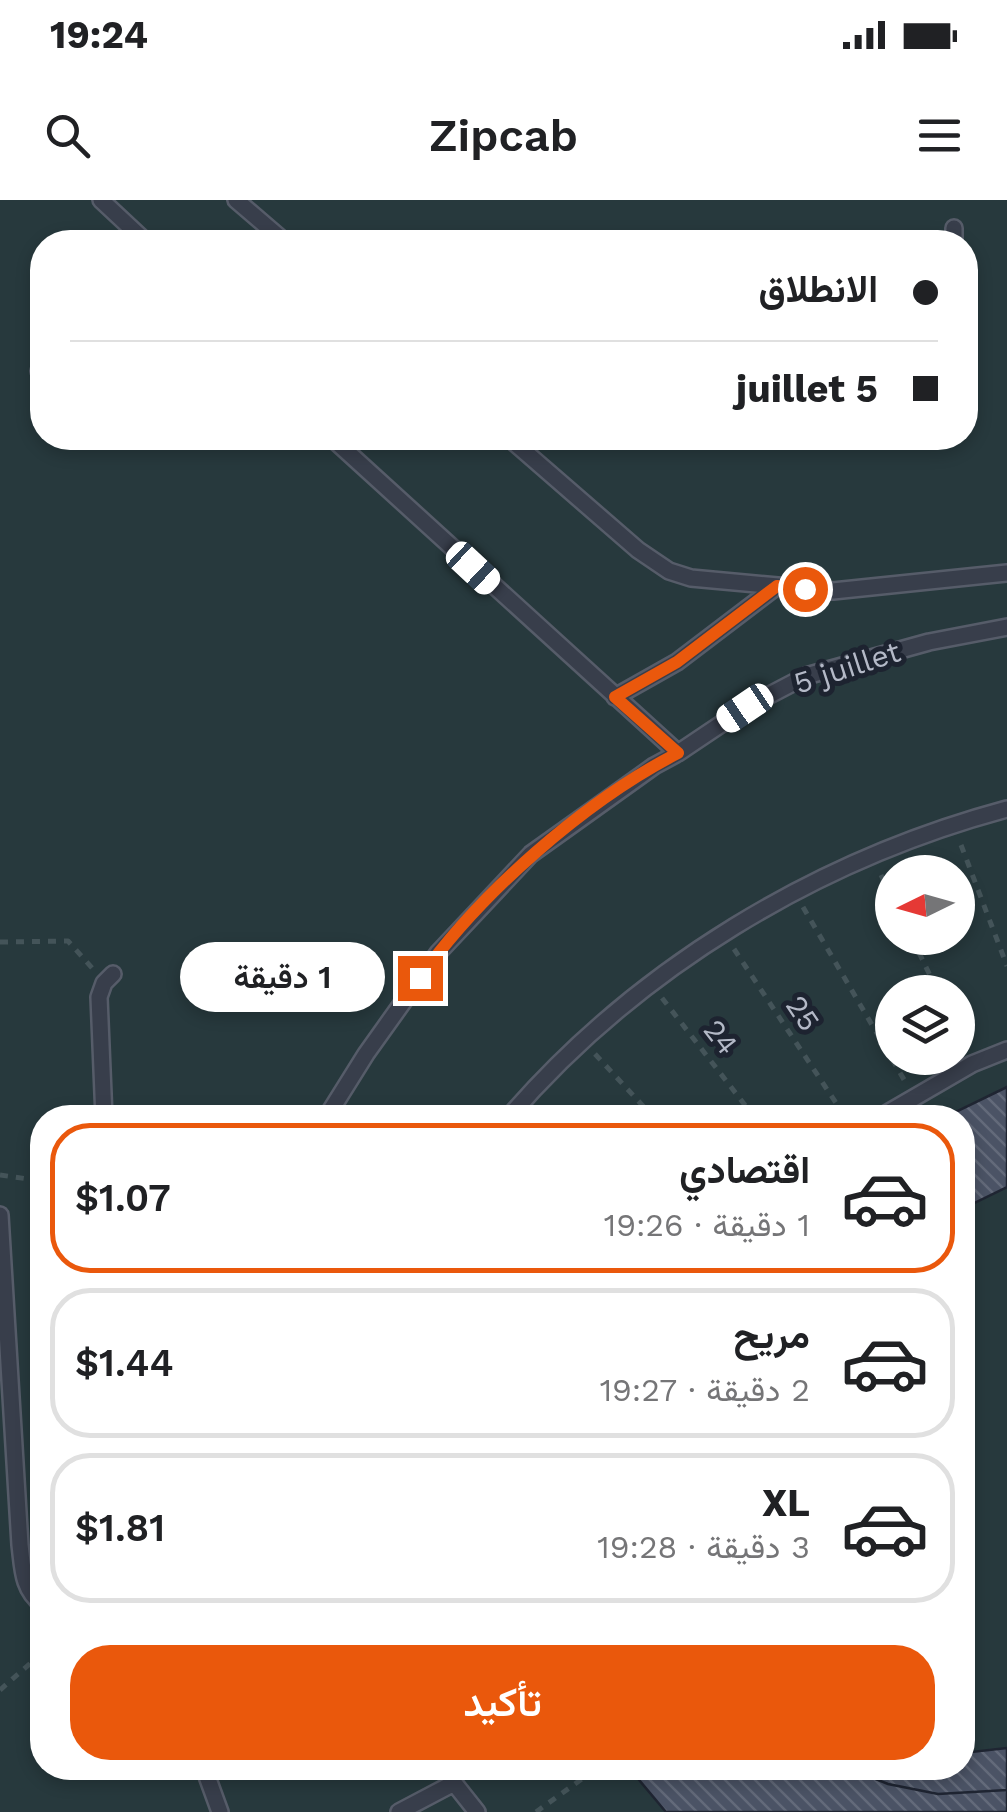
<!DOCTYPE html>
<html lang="ar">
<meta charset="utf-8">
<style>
:root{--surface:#fff;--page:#f6f6f6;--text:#202124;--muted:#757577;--line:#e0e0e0;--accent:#ea580c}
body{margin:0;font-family:"Work Sans",Vazirmatn,sans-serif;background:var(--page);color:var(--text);direction:rtl;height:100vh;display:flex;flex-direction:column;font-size:38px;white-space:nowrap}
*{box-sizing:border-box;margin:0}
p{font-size:32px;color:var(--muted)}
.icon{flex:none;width:55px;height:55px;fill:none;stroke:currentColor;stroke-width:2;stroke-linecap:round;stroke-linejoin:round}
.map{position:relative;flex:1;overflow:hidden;direction:ltr}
.sheet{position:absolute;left:30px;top:905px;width:945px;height:675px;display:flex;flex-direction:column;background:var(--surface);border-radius:40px;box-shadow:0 5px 15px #0003;direction:rtl}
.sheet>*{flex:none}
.top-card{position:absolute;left:30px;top:30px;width:948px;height:220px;border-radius:40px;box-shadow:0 5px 15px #0003;direction:rtl;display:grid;align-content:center;height:220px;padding:0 40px;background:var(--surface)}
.needle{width:65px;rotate:265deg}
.controls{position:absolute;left:875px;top:655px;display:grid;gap:20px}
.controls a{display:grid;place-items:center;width:100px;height:100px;border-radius:50%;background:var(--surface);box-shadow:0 5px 15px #0003;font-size:50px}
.end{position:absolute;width:45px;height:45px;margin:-22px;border:12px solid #ea580c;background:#fff;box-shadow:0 0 0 5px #fff}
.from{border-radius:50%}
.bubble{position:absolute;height:70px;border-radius:35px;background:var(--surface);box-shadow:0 5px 15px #0003;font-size:32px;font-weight:600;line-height:70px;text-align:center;direction:rtl}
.car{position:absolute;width:30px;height:60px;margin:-30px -15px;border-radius:12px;box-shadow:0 0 8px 2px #0007;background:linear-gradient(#fff 24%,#345 0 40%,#fff 0 76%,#345 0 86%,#fff 0)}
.top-card b{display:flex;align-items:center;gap:35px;height:95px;font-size:38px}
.top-card b+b{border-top:2px solid var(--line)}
.top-card i{width:25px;height:25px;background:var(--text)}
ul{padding:18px 0 0;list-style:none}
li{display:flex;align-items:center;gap:30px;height:150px;margin:0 20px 15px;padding:0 20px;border:5px solid var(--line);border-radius:40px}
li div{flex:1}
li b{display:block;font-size:38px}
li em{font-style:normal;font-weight:600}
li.on{border-color:var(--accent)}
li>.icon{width:90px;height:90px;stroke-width:1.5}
.cta{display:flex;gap:20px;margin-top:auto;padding:20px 40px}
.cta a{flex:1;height:115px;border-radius:40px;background:var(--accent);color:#fff;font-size:40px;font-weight:600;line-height:115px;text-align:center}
.status{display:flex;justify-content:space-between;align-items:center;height:70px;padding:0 50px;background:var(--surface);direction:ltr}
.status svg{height:28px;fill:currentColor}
header{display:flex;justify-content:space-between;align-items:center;height:130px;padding:0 40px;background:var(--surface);font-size:45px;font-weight:600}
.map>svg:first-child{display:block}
.park{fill:#27393d;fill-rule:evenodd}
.building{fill:url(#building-back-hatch);stroke:#1f2532;stroke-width:2.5}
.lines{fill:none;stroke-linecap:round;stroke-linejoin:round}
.service-casing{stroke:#565c69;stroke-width:20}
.path{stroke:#445459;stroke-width:5;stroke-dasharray:8 8;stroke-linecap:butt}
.service{stroke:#383e4b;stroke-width:15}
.route{stroke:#ea580c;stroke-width:12}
.labels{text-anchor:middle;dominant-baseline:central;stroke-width:10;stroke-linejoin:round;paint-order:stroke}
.street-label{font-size:30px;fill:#b4b9c7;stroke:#1d2330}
</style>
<div class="status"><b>19:24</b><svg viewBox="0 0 49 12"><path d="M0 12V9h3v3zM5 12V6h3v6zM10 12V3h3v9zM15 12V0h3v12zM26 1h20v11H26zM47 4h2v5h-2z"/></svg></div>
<header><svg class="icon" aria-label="menu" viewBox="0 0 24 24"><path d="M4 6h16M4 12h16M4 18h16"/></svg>Zipcab<svg class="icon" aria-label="search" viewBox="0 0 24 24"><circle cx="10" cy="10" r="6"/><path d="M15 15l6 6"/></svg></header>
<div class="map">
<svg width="1007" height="1612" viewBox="0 0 1007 1612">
<defs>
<pattern id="building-back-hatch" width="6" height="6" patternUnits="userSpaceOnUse" patternTransform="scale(2.5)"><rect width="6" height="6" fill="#4b5365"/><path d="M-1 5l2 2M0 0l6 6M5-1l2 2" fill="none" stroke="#636a7a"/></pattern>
</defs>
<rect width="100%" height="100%" fill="#242c3b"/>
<!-- park -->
<path class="park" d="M0,0H1007V1612H0ZM42,42H965V238H42ZM892,672H958V738H892ZM892,792H958V858H892ZM42,918H962V1568H42Z"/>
<!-- building -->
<path class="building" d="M1007,887V987L962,1009V918H943Z
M1007,1548V1612H666L629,1568H962V1553Z
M629,1568H848L888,1584L938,1594L1007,1590V1612H666Z"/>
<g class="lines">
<defs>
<path id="service" d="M101,0L146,42
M236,0L285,42
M954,42V28
M39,171H42
M332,238L678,553
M509,238L638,350L669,371L691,378L833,391L1007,373
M615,497L677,462L777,386
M104,918L99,797L104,783L113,774
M326,918L366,854L438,753L531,654L654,566L678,553L745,508L806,476L929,442L1007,427
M508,918C637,768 817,660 1007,609
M879,918L972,864L1007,850
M0,1015L20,1345C23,1368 22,1389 42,1404
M204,1568L220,1612
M399,1612L454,1583L477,1612"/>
</defs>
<!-- service casing -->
<use href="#service" class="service-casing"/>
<!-- path -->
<path class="path" d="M961,645L1007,766
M881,675L892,698
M803,707L906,883
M912,738L938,792
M0,742L68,741L93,769
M734,749L846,918
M662,798L755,918
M958,833L965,848
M595,854L654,918
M0,975L42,981
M0,1490L33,1461L42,1433
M536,1612L597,1568"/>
<!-- service -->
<use href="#service" class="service"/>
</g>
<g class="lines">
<!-- route -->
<path class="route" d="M420,778C480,693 585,601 678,553L615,497L677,462L777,386L805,389"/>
</g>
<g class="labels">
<!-- street labels -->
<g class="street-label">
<text transform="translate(847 467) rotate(-18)">5 juillet</text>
<text transform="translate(803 813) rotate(56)">25</text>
<text transform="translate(721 837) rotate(52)">24</text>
</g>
</g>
</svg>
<div class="controls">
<a><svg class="needle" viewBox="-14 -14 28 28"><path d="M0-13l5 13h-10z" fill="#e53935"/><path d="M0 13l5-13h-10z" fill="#757577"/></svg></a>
<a><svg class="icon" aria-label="layers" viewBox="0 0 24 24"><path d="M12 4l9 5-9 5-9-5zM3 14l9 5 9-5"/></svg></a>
</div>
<i class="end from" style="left:805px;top:389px"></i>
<i class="end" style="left:420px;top:778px"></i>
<div class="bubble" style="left:180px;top:742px;width:205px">1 دقيقة</div>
<i class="car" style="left:473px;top:368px;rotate:133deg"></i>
<i class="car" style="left:745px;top:508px;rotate:236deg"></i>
<div class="top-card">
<b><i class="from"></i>الانطلاق</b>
<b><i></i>5 juillet</b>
</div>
<section class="sheet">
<ul>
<li class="on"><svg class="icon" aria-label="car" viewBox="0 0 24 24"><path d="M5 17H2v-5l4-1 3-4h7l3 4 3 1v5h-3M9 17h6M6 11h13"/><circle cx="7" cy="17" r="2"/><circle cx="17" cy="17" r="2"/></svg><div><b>اقتصادي</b><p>1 دقيقة · 19:26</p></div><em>$1.07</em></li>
<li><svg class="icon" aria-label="car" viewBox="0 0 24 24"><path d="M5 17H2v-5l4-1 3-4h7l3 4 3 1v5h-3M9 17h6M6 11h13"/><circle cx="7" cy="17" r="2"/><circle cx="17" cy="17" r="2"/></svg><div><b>مريح</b><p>2 دقيقة · 19:27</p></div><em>$1.44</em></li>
<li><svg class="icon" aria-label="car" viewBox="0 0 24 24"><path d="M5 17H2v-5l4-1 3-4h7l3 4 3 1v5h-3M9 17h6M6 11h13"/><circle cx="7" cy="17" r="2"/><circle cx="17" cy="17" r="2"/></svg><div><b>XL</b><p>3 دقيقة · 19:28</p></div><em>$1.81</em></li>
</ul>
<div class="cta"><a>تأكيد</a></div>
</section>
</div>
